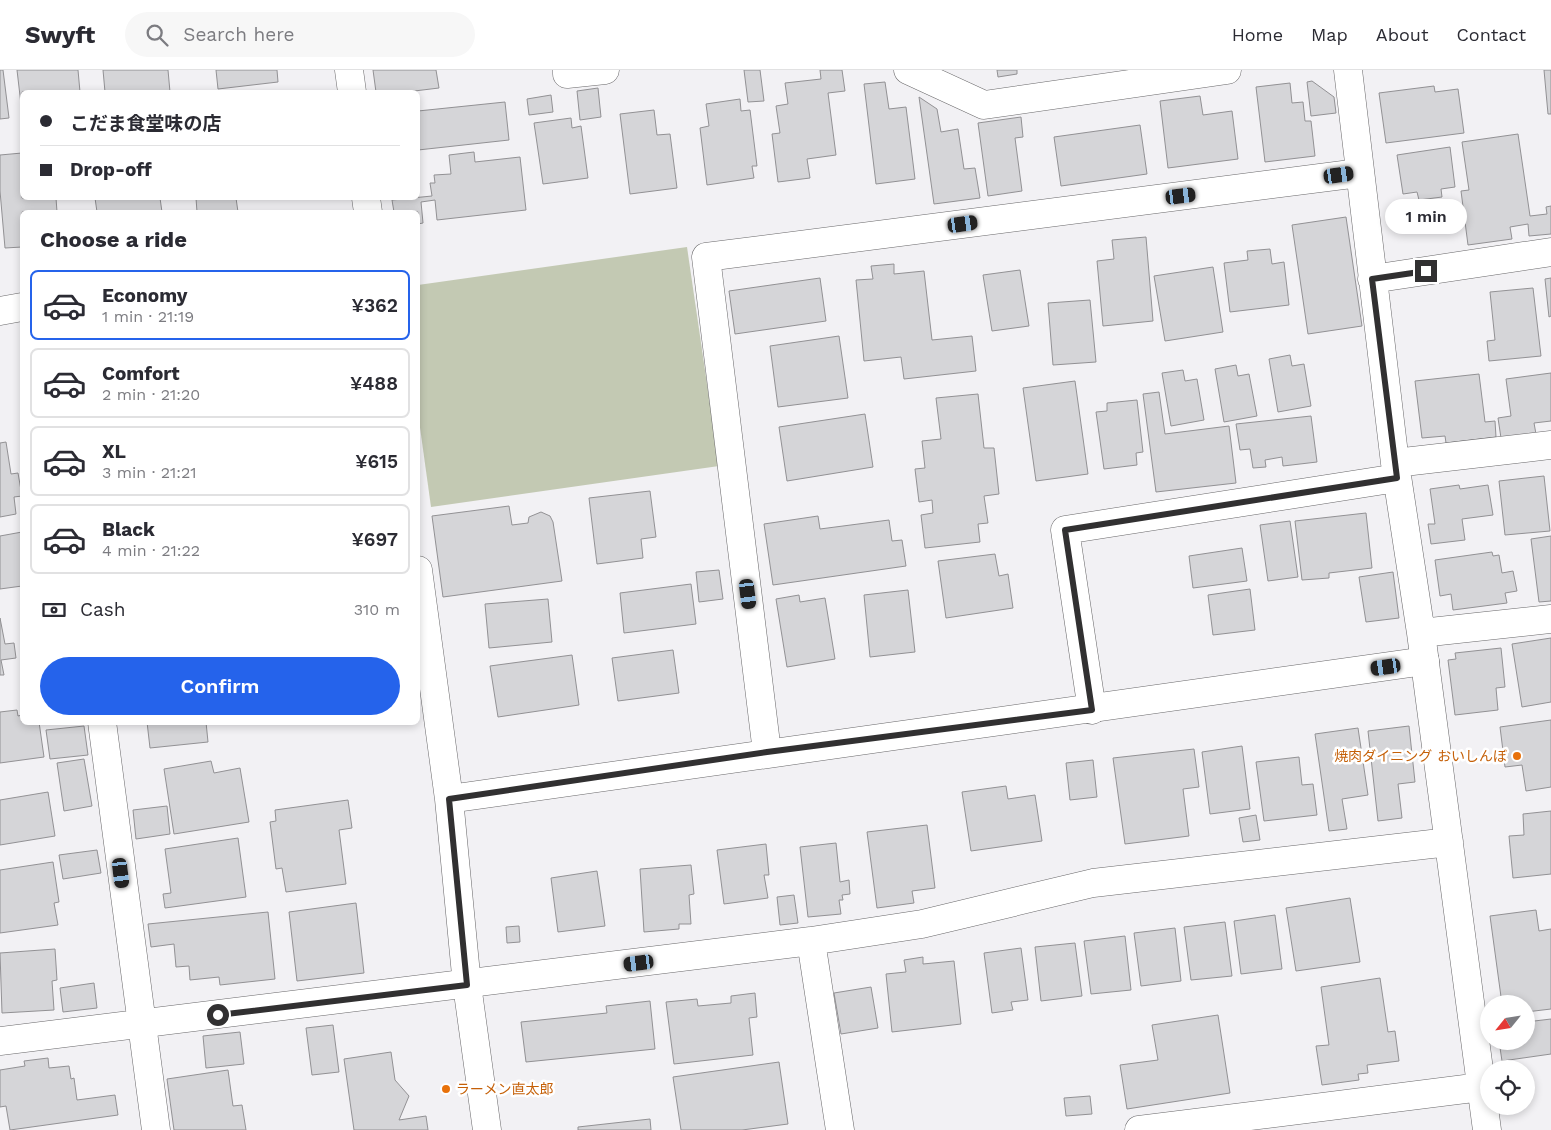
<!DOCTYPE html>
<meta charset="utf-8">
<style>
:root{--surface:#fff;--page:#f7f7f7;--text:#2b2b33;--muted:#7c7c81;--line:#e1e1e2;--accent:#2563eb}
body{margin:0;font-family:"Work Sans","Noto Sans JP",sans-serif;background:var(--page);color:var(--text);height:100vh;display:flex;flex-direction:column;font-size:19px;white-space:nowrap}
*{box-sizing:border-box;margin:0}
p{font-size:16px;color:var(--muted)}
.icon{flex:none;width:28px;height:28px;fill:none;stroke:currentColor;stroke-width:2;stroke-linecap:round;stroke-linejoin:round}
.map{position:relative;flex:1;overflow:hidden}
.details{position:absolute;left:20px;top:140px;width:400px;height:515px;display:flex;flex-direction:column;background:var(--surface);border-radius:8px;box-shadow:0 2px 8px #0003}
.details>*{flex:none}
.hud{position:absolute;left:20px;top:20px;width:400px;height:110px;border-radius:8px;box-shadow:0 2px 8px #0003;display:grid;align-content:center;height:110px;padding:0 20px;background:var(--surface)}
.needle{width:32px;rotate:240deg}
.controls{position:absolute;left:1480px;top:925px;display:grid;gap:10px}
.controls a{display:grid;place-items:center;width:55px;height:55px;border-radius:50%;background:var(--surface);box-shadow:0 2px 8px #0003;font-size:25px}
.end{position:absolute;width:22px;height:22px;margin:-11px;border:6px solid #313031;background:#fff;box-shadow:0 0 0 2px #fff}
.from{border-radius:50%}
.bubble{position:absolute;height:35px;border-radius:18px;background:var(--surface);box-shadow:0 2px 8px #0003;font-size:16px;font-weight:600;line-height:35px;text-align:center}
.car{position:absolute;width:15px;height:30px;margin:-15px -8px;border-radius:6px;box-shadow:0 0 4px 1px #0007;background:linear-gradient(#222 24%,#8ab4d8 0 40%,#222 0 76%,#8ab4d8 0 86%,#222 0)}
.hud b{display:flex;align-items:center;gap:18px;height:48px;font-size:19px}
.hud b+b{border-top:1px solid var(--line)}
.hud i{width:12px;height:12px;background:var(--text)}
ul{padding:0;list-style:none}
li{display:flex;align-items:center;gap:15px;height:70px;margin:0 10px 8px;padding:0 10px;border:2px solid var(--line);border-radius:8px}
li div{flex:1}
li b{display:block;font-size:19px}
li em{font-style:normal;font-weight:600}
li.selected{border-color:var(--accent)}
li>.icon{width:45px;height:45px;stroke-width:1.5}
h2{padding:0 20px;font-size:22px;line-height:60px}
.pay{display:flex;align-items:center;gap:12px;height:55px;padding:0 20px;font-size:19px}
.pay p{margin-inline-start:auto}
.cta{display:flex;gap:10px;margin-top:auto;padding:10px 20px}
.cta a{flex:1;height:58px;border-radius:30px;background:var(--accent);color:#fff;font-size:20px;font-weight:600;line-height:58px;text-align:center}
header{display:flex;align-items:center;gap:30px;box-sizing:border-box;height:70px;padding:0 25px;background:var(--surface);border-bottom:1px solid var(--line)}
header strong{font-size:24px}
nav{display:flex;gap:28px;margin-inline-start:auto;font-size:18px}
.search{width:350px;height:45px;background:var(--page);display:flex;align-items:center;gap:12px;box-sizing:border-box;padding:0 18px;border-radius:28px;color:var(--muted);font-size:19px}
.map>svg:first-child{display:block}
.green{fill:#c3c9b3}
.building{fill:#d5d5d8;stroke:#929194}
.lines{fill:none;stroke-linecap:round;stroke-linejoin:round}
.minor-casing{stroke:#69686a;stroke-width:29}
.tertiary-casing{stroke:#69686a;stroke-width:29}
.minor{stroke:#fff;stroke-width:28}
.tertiary{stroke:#fff;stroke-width:28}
.route{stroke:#313031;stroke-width:6}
.food-dot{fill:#e8710a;stroke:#fff;stroke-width:2}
.labels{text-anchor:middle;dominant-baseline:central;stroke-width:5;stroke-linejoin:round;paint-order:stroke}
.food-label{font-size:14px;fill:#c56008;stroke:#fff;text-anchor:end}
</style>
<header>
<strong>Swyft</strong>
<div class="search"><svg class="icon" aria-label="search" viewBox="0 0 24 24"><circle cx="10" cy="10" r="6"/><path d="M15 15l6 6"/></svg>Search here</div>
<nav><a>Home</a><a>Map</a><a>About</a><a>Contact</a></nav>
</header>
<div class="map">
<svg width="1551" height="1060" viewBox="0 0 1551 1060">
<rect width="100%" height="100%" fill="#f2f1f4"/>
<!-- green -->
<path class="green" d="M687,177L719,396L431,437L418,343V215Z"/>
<!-- building -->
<path class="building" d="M0,0H3L9,48L0,49Z
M17,0H78L80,22H22V43Z
M103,0H168L170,22H105Z
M216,0H277L278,12L218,19Z
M373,0H436L439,18L406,22H376Z
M744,0H760L764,31L748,32Z
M820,0H842L845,21L828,23L836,85L807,89L810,108L778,112L772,64L780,63L776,36L788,34L785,13L821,9Z
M997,0H1017V4L998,7Z
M1544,0H1551V44H1548Z
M1312,11L1334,27L1336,43L1311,46L1307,12Z
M885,12L889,39L906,37L915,109L876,114L864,14Z
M1290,13L1292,33L1303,32L1305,51H1311L1315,86L1265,92L1256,17Z
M1434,16L1435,22L1458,19L1464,63L1386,73L1379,23Z
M598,18L601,47L580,50L577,21Z
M551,25L553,42L529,45L527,29Z
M1200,26L1203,45L1232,41L1238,89L1168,98L1160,31Z
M919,27L937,39L941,62L958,59L964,99L975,98L980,128L934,134Z
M740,29L741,41L750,40L757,96H752L754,108L707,115L700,58L709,56L706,34Z
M505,32L509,70L418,80V41Z
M654,40L657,65L670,64L677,118L630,124L620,44Z
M1021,47L1023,67L1015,68L1022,121L988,126L978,53Z
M571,48L572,58L581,56L588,108L543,114L534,53Z
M1140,55L1147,104L1061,116L1054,67Z
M1518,64L1530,146L1547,144L1546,137L1551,136V164L1529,166L1528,154L1510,157L1512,169L1468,175L1461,121L1469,120L1462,72Z
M1450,77L1455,117L1441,119L1442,127L1419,130L1417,122L1403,124L1397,85Z
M474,82L475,92L520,87L526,140L437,150L435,130L421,132L423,153L418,154V142H394L392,130L432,126L430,113H435L434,105L451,104L449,85Z
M22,83V128H56L57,142H22V177L5,178L0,121V85Z
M95,128H160L162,142H97Z
M196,128H236L238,142H197Z
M1346,147L1362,256L1308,264L1292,155Z
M1146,167L1153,251L1103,256L1097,191L1114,189L1112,170Z
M1270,179L1272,194L1284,192L1289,235L1230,242L1224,193L1248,190L1247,181Z
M894,194V204L924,201L932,270L972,266L976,301L904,309L901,287L864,291L856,210L873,209L871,196Z
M1213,197L1223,262L1165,271L1154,206Z
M1020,200L1029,256L992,261L983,205Z
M820,208L826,251L735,264L729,221Z
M1551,208V246L1549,247L1545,209Z
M1533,218L1541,286L1489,291L1487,271L1495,270L1490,222Z
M1090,230L1096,292L1053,295L1048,233Z
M839,266L848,328L778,337L770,276Z
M1290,285L1292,296L1304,294L1311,336L1278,342L1269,289Z
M1236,295L1238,306L1249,304L1257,346L1224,352L1215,299Z
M1183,300L1185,311L1197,309L1204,350L1171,356L1162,303Z
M1551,303V351L1534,353L1536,364L1501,368L1498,348L1511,346L1506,309Z
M1479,304L1485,352L1495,351L1496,367L1446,373L1445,366L1422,368L1415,311Z
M1075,311L1088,404L1036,411L1023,318Z
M1159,322L1165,364L1229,356L1236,413L1156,422L1143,324Z
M978,324L984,378H994L999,424L984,426L988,453L978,454L980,472L925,478L921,445L933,443L932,430L919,432L915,399L925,398L922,371L941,369L936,328Z
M1137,330L1143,382L1136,383L1137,395L1104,399L1096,342L1107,341V333Z
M865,344L873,397L787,411L779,357Z
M1311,346L1317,392L1283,396L1282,387L1265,390L1266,397L1253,398L1250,379L1240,380L1236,354Z
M6,372L11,404L18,403L22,426L14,427L16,444L0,447V373Z
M1544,406L1550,461L1505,465L1499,411Z
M1459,415L1460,419L1488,415L1493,445L1462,449L1465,470L1431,474L1428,454H1435L1430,419Z
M650,421L656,467L641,469L643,488L597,494L589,428Z
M509,436L512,455L528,453L529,447L541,442L550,446L553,452L562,511L443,527L432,446Z
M1366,443L1372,498L1329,503V508L1302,510L1295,451Z
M818,446L820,459L889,450L892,471L902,470L906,496L773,515L764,454Z
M1290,451L1298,507L1268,511L1260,455Z
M22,462V516L0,519V466Z
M1551,466V531L1539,532L1531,469Z
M1242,478L1247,511L1193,518L1189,486Z
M1492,482L1493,486L1499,485L1502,503L1513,501L1517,521L1505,523L1507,533L1453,540L1451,524L1440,526L1435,490Z
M995,484L999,506L1008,504L1013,538L946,548L938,491Z
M719,500L723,529L699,532L696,502Z
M1393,502L1399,548L1366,552L1359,507Z
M691,514L696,554L624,563L620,523Z
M1250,519L1255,560L1213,565L1208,525Z
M908,520L915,582L870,587L864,525Z
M799,525L800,532L825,528L835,589L787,597L776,529Z
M548,529L552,572L489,578L485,534Z
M0,548L5,574L14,573L16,588L1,590L4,605H0Z
M1551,568V632L1522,637L1512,574Z
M1501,578L1505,617L1496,618L1498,640L1455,645L1448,590L1456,589L1455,583Z
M673,580L679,623L618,631L612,588Z
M572,585L579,635L498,647L490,596Z
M17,640L18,646L22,645V652H39L44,687L0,693V642Z
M1551,650V717L1526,721L1522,695L1505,697L1500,657Z
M147,652H206L208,672L150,678Z
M84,656L88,685L50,689L46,660Z
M1409,656L1415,712L1398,714L1402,748L1378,751L1368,661Z
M1358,658L1368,725L1342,729L1347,759L1329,761L1315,664Z
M1242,676L1250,739L1210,744L1202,682Z
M1194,679L1199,717L1183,719L1189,766L1125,774L1113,688Z
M1299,687L1302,715L1313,714L1317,745L1264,751L1256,692Z
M84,689L92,736L64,741L57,693Z
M1093,690L1097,727L1070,730L1066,693Z
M211,691L214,703L240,698L249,752L174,764L164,699Z
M1006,716L1008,729L1035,725L1042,771L971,781L962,722Z
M48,722L55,766L0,775V730Z
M348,730L352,758L339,760L346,814L286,822L282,798L276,799L270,752L276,751L275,740Z
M167,736L170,764L136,769L133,740Z
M1551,741V804L1513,808L1509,766L1524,765L1523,744Z
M1256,745L1260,770L1243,772L1239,748Z
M927,755L935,818L912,821L914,833L877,838L867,762Z
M238,768L246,827L165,838L163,824L171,823L165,779Z
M836,773L840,812L849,810L850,824L842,825L843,830H839L841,844L808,847L800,777Z
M766,774L769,805H764L768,828L724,834L717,780Z
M97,780L101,803L63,809L59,785Z
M53,792L59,832L54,833L58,855L0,863V800Z
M691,795L694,824L689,825L691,854H679V859L644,862L640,799Z
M597,801L605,856L558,862L551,808Z
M794,825L798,853L780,855L777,827Z
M1350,828L1360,892L1296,901L1286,838Z
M356,833L364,903L297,911L289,842Z
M1536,840L1539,861L1551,859V939L1526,942V934H1502L1490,846Z
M268,842L275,909L220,915L219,907L190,910L189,896L176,897L174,874L151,877L148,854Z
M1275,845L1282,899L1241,904L1234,851Z
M1225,852L1232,906L1191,910L1184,857Z
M519,856L520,872L507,873L506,857Z
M1175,858L1181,911L1141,916L1134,863Z
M1125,866L1131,920L1091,924L1084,871Z
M1075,873L1082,926L1041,931L1035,877Z
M1021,878L1028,930L1011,932L1013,940L992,943L984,883Z
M55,879L57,910L52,911L54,940L2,943L0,883Z
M923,887V894L954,891L961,954L892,962L886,904L906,902L904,890Z
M1380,908L1388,962L1395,961L1399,991L1367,995L1368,1003L1358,1004L1359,1010L1322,1015L1316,976L1329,975L1321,917Z
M94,913L97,938L63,942L60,918Z
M871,917L878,958L841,964L834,923Z
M755,923L757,947L749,948L753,985L674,994L666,932L697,929L698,936L731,933V926Z
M650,931L655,979L526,992L521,952L607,943L606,936Z
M1218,945L1230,1023L1127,1039L1120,995L1158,990L1152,955Z
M1551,949V984L1502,991L1499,971H1526V952Z
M333,955L339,1002L312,1005L306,958Z
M240,962L244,994L206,998L203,966Z
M391,982L395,1010L409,1026L399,1050L426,1046L428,1060H354L344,989Z
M48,988L49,998L69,996L71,1009L74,1008L77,1030L115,1025L118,1045L10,1060L6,1036L0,1037V1000L25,996L24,991Z
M779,992L788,1054L742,1060H681L673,1007Z
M228,1000L233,1036L242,1035L246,1060H174L167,1009Z
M1090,1026L1092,1044L1066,1046L1064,1028Z
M650,1049L651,1060H578V1057Z"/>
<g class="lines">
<defs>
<path id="minor" d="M567,0V4L605,0
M908,0L984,35L1227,0
M1348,0L1395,393L1421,563L1487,1060
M1372,209L1551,182
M0,241L22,237
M1395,393L1551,375
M1421,563L1551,549
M1092,640L1065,460L1397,408
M102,652L156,1060
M767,682L706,187L1359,103
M811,871L840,1060
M0,971L811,871L922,854L1093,813L1449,772
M1139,1060L1481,1017"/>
<path id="tertiary" d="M349,0L352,22
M366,128L368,142
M418,500L449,729L467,915L487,1060
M449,729C774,681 1100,639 1425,591"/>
</defs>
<!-- minor casing -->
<use href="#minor" class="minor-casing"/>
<!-- tertiary casing -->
<use href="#tertiary" class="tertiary-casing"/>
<!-- minor -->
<use href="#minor" class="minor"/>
<!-- tertiary -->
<use href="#tertiary" class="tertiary"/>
</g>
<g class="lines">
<!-- route -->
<path class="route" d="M218,945L467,915L449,729L767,682L1092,640L1065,460L1397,408L1372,209L1426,201"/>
</g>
<!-- markers -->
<g class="food-dot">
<circle cx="1517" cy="686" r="5"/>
<circle cx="446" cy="1019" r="5"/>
</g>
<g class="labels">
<!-- food labels -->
<g class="food-label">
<text x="1507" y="686">焼肉ダイニング おいしんぼ</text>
<text x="456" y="1019" text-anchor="start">ラーメン直太郎</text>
</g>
</g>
</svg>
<div class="controls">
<a><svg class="needle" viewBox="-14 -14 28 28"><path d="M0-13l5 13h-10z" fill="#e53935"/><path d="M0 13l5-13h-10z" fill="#7c7c81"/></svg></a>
<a><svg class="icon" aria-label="locate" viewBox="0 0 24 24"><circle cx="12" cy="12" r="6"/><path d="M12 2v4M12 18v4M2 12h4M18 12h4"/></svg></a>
</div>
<i class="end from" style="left:218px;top:945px"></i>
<i class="end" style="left:1426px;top:201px"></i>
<div class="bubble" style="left:1385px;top:129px;width:82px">1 min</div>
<i class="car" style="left:1339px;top:105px;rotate:82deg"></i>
<i class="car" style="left:1181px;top:126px;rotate:83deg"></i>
<i class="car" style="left:963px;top:154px;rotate:82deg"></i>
<i class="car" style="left:748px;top:524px;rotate:173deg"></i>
<i class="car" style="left:1386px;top:597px;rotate:262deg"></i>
<i class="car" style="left:121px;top:803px;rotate:173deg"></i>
<i class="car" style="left:639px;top:893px;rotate:263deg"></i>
<div class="hud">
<b><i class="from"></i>こだま食堂味の店</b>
<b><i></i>Drop-off</b>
</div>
<section class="details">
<h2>Choose a ride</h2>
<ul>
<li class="selected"><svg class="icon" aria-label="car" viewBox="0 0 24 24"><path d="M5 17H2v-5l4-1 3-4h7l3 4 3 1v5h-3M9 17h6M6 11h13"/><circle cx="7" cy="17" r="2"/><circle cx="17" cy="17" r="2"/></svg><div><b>Economy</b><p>1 min · 21:19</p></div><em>¥362</em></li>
<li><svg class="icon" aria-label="car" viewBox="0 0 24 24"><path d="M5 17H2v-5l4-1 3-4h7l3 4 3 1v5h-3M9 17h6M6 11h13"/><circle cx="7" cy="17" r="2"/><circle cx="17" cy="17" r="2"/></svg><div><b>Comfort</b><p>2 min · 21:20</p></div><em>¥488</em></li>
<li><svg class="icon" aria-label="car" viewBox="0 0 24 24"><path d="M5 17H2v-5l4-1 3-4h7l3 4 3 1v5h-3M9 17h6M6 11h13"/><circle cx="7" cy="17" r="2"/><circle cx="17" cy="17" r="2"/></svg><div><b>XL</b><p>3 min · 21:21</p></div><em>¥615</em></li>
<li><svg class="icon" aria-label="car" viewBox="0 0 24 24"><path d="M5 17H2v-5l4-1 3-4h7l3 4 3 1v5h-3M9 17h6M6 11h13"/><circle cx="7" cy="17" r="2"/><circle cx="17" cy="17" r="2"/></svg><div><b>Black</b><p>4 min · 21:22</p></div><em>¥697</em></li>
</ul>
<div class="pay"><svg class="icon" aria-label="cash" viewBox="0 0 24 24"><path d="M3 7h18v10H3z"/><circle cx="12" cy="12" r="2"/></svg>Cash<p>310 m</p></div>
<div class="cta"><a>Confirm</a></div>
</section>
</div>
